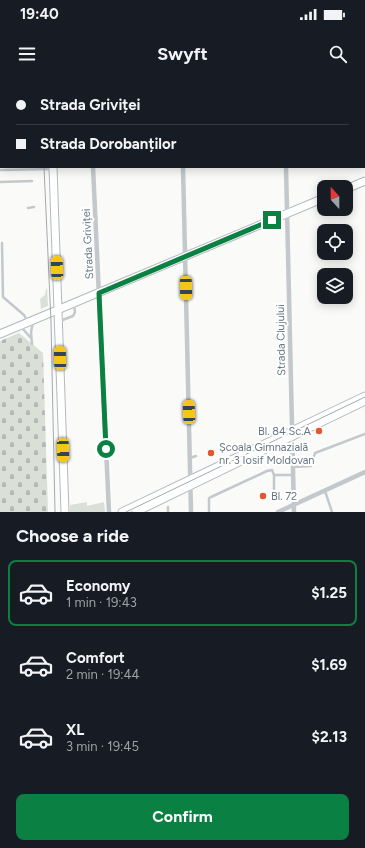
<!DOCTYPE html>
<meta charset="utf-8">
<style>
:root{--surface:#171b24;--page:#242831;--text:#f1f3f6;--muted:#9ea1a6;--line:#363941;--accent:#0b8043}
body{margin:0;font-family:Figtree,sans-serif;background:var(--page);color:var(--text);height:100vh;display:flex;flex-direction:column;font-size:15px;white-space:nowrap}
*{box-sizing:border-box;margin:0}
p{font-size:13px;color:var(--muted)}
.icon{flex:none;width:22px;height:22px;fill:none;stroke:currentColor;stroke-width:2;stroke-linecap:round;stroke-linejoin:round}
.map{position:relative;height:432px;overflow:hidden}
.sheet{display:flex;flex-direction:column;background:var(--surface);flex:1}
.sheet>*{flex:none}
.top-card{position:absolute;left:0px;top:0px;width:365px;height:88px;box-shadow:0 2px 10px #0003;display:grid;align-content:center;height:88px;padding:0 16px;background:var(--surface)}
.needle{width:26px;rotate:339deg}
.controls{position:absolute;left:317px;top:100px;display:grid;gap:8px}
.controls a{display:grid;place-items:center;width:36px;height:36px;border-radius:8px;background:var(--surface);box-shadow:0 2px 10px #0003;font-size:20px}
.end{position:absolute;width:18px;height:18px;margin:-9px;border:5px solid #0b8043;background:#fff;box-shadow:0 0 0 2px #fff}
.from{border-radius:50%}
.car{position:absolute;width:12px;height:24px;margin:-12px -6px;border-radius:5px;box-shadow:0 0 3px 1px #0007;background:linear-gradient(#f5c518 24%,#345 0 40%,#f5c518 0 76%,#345 0 86%,#f5c518 0)}
.top-card b{display:flex;align-items:center;gap:14px;height:38px;font-size:15px}
.top-card b+b{border-top:1px solid var(--line)}
.top-card i{width:10px;height:10px;background:var(--text)}
ul{padding:0;list-style:none}
li{display:flex;align-items:center;gap:12px;height:66px;margin:0 8px 6px;padding:0 8px;border:2px solid transparent;border-radius:8px}
li div{flex:1}
li b{display:block;font-size:15px}
li em{font-style:normal;font-weight:700}
li.selected{border-color:var(--accent)}
li>.icon{width:36px;height:36px;stroke-width:1.5}
h2{padding:0 16px;font-size:18px;line-height:48px}
.primary-button{display:flex;gap:8px;margin-top:auto;padding:8px 16px}
.primary-button a{flex:1;height:46px;border-radius:8px;background:var(--accent);color:#fff;font-size:16px;font-weight:700;line-height:46px;text-align:center}
.status{display:flex;justify-content:space-between;align-items:center;height:28px;padding:0 20px;background:var(--surface);direction:ltr}
.status svg{height:11px;fill:currentColor}
header{display:flex;justify-content:space-between;align-items:center;height:52px;padding:0 16px;background:var(--surface);font-size:18px;font-weight:700}
.map>svg:first-child{display:block}
.grass{fill:#dadfd7}
.cemetery{fill:url(#cemetery-stones)}
.lines{fill:none;stroke-linecap:round;stroke-linejoin:round}
.secondary-casing{stroke:#b3babf;stroke-width:9}
.lane{stroke:#c3c8cc;stroke-width:2.5}
.street{stroke:#c3c8cc;stroke-width:4.5}
.secondary{stroke:#fff;stroke-width:7}
.tram{stroke:#a2aab0;stroke-width:1}
.route{stroke:#0b8043;stroke-width:5}
.poi-dot{fill:#e4572e;stroke:#fff;stroke-width:1.5}
.labels{text-anchor:middle;dominant-baseline:central;stroke-width:4;stroke-linejoin:round;paint-order:stroke}
.street-label{font-size:11px;fill:#657683;stroke:#fff}
.poi-label{font-size:11px;fill:#657683;stroke:#fff;text-anchor:start}
</style>
<div class="status"><b>19:40</b><svg viewBox="0 0 49 12"><path d="M0 12V9h3v3zM5 12V6h3v6zM10 12V3h3v9zM15 12V0h3v12zM26 1h20v11H26zM47 4h2v5h-2z"/></svg></div>
<header><svg class="icon" aria-label="menu" viewBox="0 0 24 24"><path d="M4 6h16M4 12h16M4 18h16"/></svg>Swyft<svg class="icon" aria-label="search" viewBox="0 0 24 24"><circle cx="10" cy="10" r="6"/><path d="M15 15l6 6"/></svg></header>
<div class="map">
<svg width="365" height="432" viewBox="0 0 365 432">
<defs>
<pattern id="cemetery-stones" width="16" height="16" patternUnits="userSpaceOnUse"><rect width="16" height="16" fill="#dadfd7"/><path d="M2 7V4a2 2 0 0 1 4 0v3zM10 15v-3a2 2 0 0 1 4 0v3z" fill="#b4b9b4"/></pattern>
</defs>
<rect width="100%" height="100%" fill="#fafaf8"/>
<!-- grass -->
<path class="grass" d="M47,208L48,226L41,229L40,219L45,215L46,209Z
M87,422V426L104,422L105,432H70V425Z"/>
<!-- cemetery -->
<path class="cemetery" d="M19,253L43,273L48,432H0V261Z"/>
<g class="lines">
<defs>
<path id="secondary" d="M50,0V1
M53,87L65,432
M346,109L365,101
M0,254L324,118
M122,432L365,316
M136,432L365,321"/>
</defs>
<!-- secondary casing -->
<use href="#secondary" class="secondary-casing"/>
<!-- lane -->
<path class="lane" d="M0,57L1,83
M0,90L53,89
M0,102L32,101
M28,128L34,127
M2,163L3,217L24,235L28,242
M60,241L73,236L75,232L74,224
M21,247L31,258
M32,264L31,252L33,242
M190,378L196,376
M293,387L311,386L315,373L365,354
M274,409V395H293
M325,411L332,432
M168,427V432
M209,432V418L211,417L267,391L272,390L274,395"/>
<!-- street -->
<path class="street" d="M89,0V1
M181,0V1
M284,0V1
M93,87L109,432
M183,87L191,432
M286,87L294,432
M278,432L365,392"/>
<!-- secondary -->
<use href="#secondary" class="secondary"/>
<!-- tram -->
<path class="tram" d="M45,0V1
M44,87L51,242L55,432
M126,432L365,317"/>
</g>
<g class="lines">
<!-- route -->
<path class="route" d="M106,369L99,213L272,140"/>
</g>
<!-- markers -->
<g class="poi-dot">
<circle cx="319" cy="351" r="4"/>
<circle cx="211" cy="373" r="4"/>
<circle cx="263" cy="416" r="4"/>
</g>
<g class="labels">
<!-- street labels -->
<g class="street-label">
<text transform="translate(88 164) rotate(-93)">Strada Griviței</text>
<text transform="translate(281 260) rotate(-91)">Strada Clujului</text>
</g>
<!-- poi labels -->
<g class="poi-label">
<text x="311" y="351" text-anchor="end">Bl. 84 Sc.A</text>
<text x="219" y="367">Școala Gimnazială<tspan x="219" dy="13">nr. 3 Iosif Moldovan</tspan></text>
<text x="271" y="416">Bl. 72</text>
</g>
</g>
</svg>
<div class="controls">
<a><svg class="needle" viewBox="-14 -14 28 28"><path d="M0-13l5 13h-10z" fill="#e53935"/><path d="M0 13l5-13h-10z" fill="#9ea1a6"/></svg></a>
<a><svg class="icon" aria-label="locate" viewBox="0 0 24 24"><circle cx="12" cy="12" r="6"/><path d="M12 2v4M12 18v4M2 12h4M18 12h4"/></svg></a>
<a><svg class="icon" aria-label="layers" viewBox="0 0 24 24"><path d="M12 4l9 5-9 5-9-5zM3 14l9 5 9-5"/></svg></a>
</div>
<i class="end from" style="left:106px;top:369px"></i>
<i class="end" style="left:272px;top:140px"></i>
<i class="car" style="left:57px;top:188px;rotate:358deg"></i>
<i class="car" style="left:186px;top:208px;rotate:179deg"></i>
<i class="car" style="left:60px;top:278px;rotate:359deg"></i>
<i class="car" style="left:189px;top:332px;rotate:358deg"></i>
<i class="car" style="left:63px;top:370px;rotate:178deg"></i>
<div class="top-card">
<b><i class="from"></i>Strada Griviței</b>
<b><i></i>Strada Dorobanților</b>
</div>
</div>
<section class="sheet">
<h2>Choose a ride</h2>
<ul>
<li class="selected"><svg class="icon" aria-label="car" viewBox="0 0 24 24"><path d="M5 17H2v-5l4-1 3-4h7l3 4 3 1v5h-3M9 17h6M6 11h13"/><circle cx="7" cy="17" r="2"/><circle cx="17" cy="17" r="2"/></svg><div><b>Economy</b><p>1 min · 19:43</p></div><em>$1.25</em></li>
<li><svg class="icon" aria-label="car" viewBox="0 0 24 24"><path d="M5 17H2v-5l4-1 3-4h7l3 4 3 1v5h-3M9 17h6M6 11h13"/><circle cx="7" cy="17" r="2"/><circle cx="17" cy="17" r="2"/></svg><div><b>Comfort</b><p>2 min · 19:44</p></div><em>$1.69</em></li>
<li><svg class="icon" aria-label="car" viewBox="0 0 24 24"><path d="M5 17H2v-5l4-1 3-4h7l3 4 3 1v5h-3M9 17h6M6 11h13"/><circle cx="7" cy="17" r="2"/><circle cx="17" cy="17" r="2"/></svg><div><b>XL</b><p>3 min · 19:45</p></div><em>$2.13</em></li>
</ul>
<div class="primary-button"><a>Confirm</a></div>
</section>
